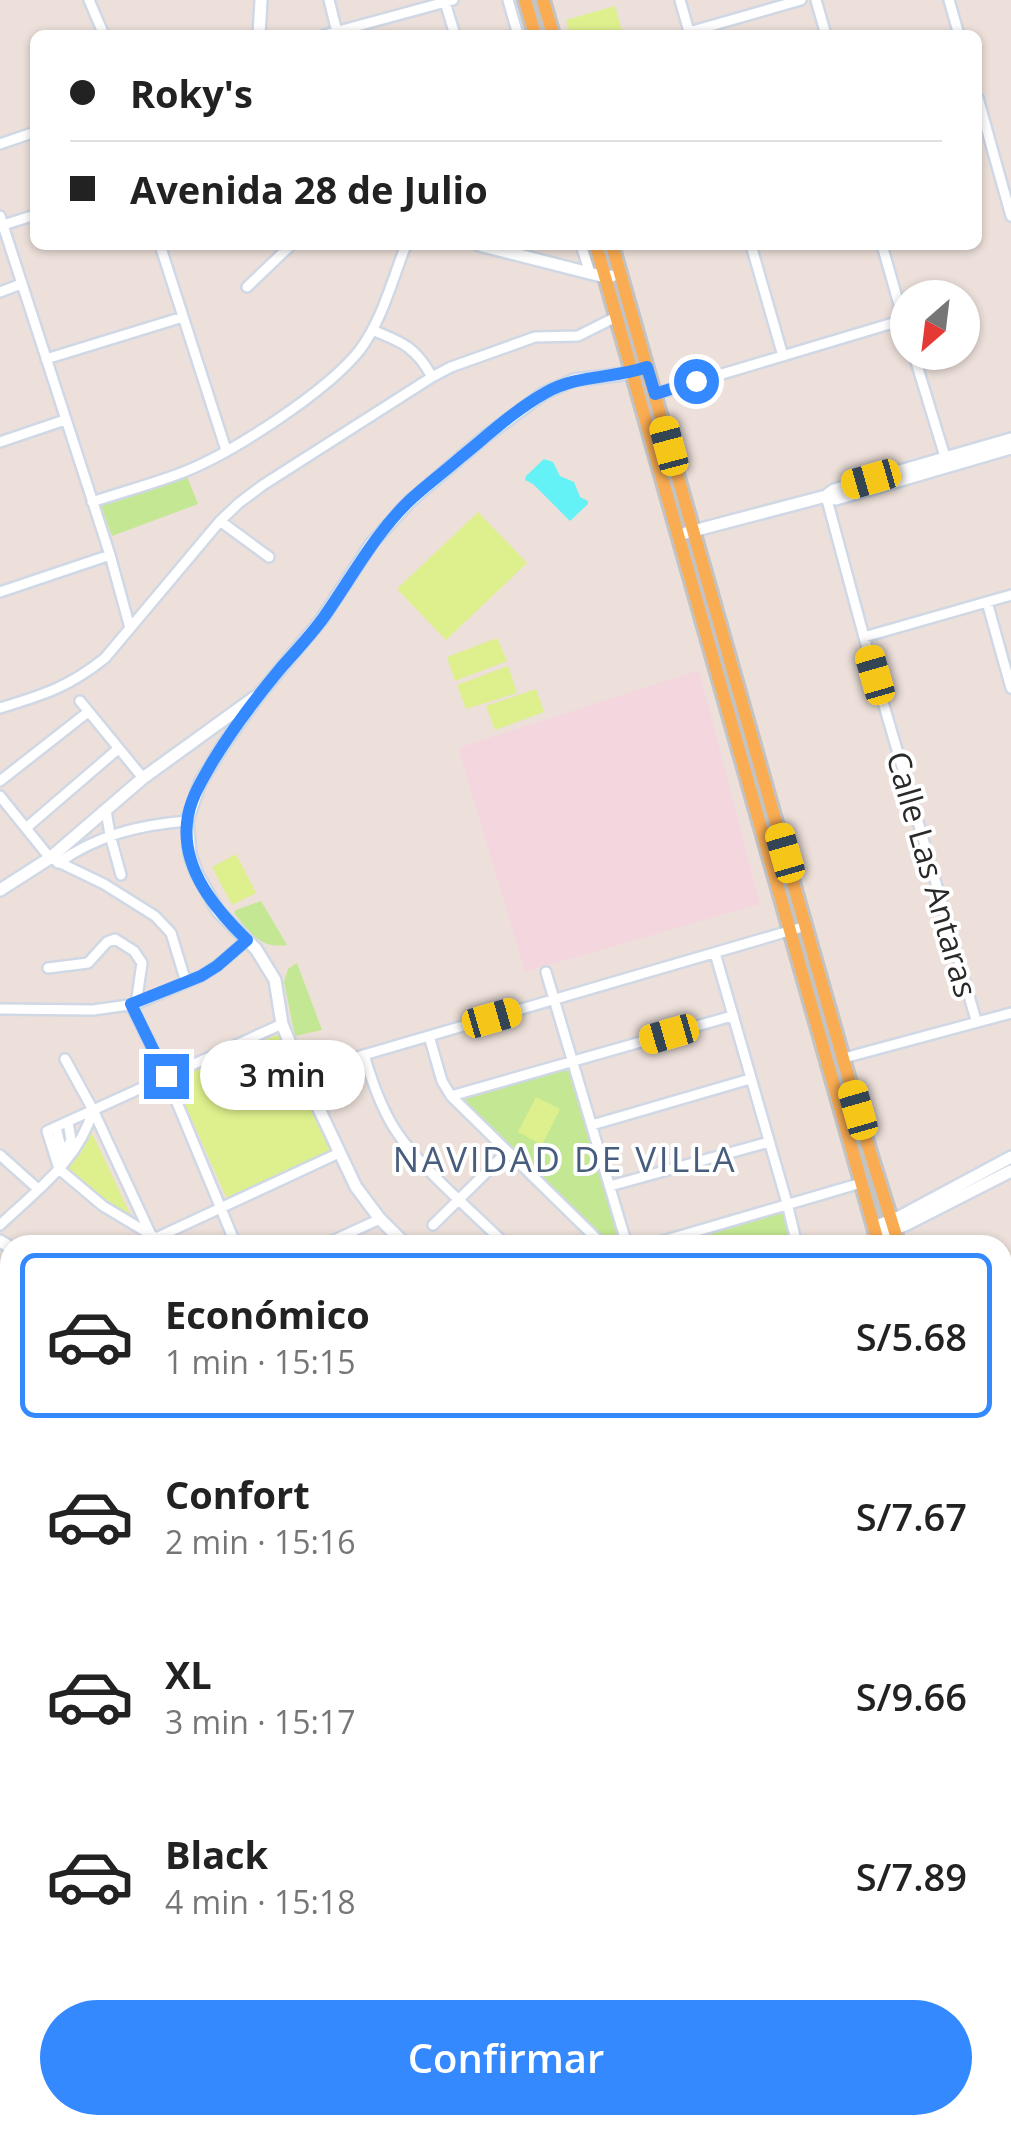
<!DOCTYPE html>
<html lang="es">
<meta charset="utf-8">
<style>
:root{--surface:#fff;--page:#f6f6f6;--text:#222;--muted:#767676;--line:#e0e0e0;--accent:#3589ff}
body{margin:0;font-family:"Open Sans",sans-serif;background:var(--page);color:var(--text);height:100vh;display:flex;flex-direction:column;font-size:38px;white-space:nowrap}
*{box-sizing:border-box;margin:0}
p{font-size:32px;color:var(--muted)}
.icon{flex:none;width:55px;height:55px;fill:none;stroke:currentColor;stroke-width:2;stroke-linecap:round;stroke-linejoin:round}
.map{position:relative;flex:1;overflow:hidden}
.sheet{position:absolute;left:0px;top:1235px;width:1012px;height:900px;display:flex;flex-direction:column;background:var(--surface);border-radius:30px 30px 0 0;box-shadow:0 2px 8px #0004}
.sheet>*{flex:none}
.guide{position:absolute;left:30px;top:30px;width:952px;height:220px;border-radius:15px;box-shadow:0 2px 8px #0004;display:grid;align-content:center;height:220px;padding:0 40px;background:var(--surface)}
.needle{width:65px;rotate:208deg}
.buttons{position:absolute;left:890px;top:280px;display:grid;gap:20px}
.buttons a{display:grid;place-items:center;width:90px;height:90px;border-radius:50%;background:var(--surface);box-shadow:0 2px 8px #0004;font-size:50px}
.end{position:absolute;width:45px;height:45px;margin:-22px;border:12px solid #3589ff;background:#fff;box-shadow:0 0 0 5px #fff}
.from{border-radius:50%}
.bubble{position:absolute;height:70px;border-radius:35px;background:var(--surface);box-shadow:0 2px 8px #0004;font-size:32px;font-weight:600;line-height:70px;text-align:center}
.car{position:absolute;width:30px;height:60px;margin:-30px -15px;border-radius:12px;box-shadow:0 0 8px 2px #0007;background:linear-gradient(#f5c518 24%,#345 0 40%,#f5c518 0 76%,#345 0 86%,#f5c518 0)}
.guide b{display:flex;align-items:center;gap:35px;height:95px;font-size:38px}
.guide b+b{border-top:2px solid var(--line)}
.guide i{width:25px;height:25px;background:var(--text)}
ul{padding:18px 0 0;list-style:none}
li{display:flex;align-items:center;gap:30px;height:165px;margin:0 20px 15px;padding:0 20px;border:5px solid transparent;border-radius:15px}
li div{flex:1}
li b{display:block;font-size:38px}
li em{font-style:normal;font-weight:600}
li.on{border-color:var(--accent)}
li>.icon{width:90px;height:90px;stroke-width:1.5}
.button{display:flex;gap:20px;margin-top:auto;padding:20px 40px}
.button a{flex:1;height:115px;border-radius:60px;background:var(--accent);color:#fff;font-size:40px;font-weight:600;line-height:115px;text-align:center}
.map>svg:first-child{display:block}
.medical{fill:#f4d6df}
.green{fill:#c3e792}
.pitch{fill:#ddf08d}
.water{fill:#65f2f7}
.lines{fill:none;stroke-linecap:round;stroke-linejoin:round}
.street-casing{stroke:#cfd8e4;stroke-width:14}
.secondary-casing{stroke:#cfd8e4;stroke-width:16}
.primary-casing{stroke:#c3c3c3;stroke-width:18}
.street{stroke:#fff;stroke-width:9}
.secondary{stroke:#fff;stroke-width:11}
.primary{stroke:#faac52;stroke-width:12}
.route{stroke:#3589ff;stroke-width:12}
.labels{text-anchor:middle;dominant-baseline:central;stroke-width:8;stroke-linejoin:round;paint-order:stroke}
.street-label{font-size:32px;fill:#292929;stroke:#fff}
.neighbourhood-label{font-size:35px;letter-spacing:2.5px;fill:#475d7d;stroke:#fff}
</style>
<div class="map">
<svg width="1011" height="2135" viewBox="0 0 1011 2135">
<rect width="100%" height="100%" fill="#ede0da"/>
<!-- medical -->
<path class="medical" d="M699,670L760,904L525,972L458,748Z"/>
<!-- green -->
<path class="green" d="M186,474L198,504L112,536L101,506Z
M261,901L287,945C260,949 250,932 234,913L236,910Z
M297,963L322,1030L295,1036L284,982L288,969Z
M566,1068L572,1071L618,1238L616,1245H605L463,1104L466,1097Z
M784,1210L791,1237L789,1245H712L708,1232Z"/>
<!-- pitch -->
<path class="pitch" d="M615,6L623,35H570L566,20Z
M478,512L527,563L446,640L397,589Z
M497,638L507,661L455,681L447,657Z
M508,666L517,693L466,709L457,685Z
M536,689L544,712L495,730L486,706Z
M236,854L256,893L232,905L212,867Z
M279,1034L331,1151L227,1199L174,1080Z
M536,1097L560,1109L542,1145L518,1132Z
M91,1131L133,1220L101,1200L68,1171V1167L80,1154Z"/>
<!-- water -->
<path class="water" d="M544,459L553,462L560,476L574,482L580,497L588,501V504L570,521L533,484L525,480L526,476Z"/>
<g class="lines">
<defs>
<path id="street" d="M89,0L104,35
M329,0L337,32
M508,0L518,35
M680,0L690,35
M816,0L826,35
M949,0L959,35
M445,2L455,35
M689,32L801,0
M324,35L453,0
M978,98L1011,216
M0,144L35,132
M0,216L110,555L130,628
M3,225L35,215
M160,245L226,450
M581,245L590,273
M751,245L783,356
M882,245L908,336
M247,287L291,245
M0,292L21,284
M372,330C402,342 416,347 432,377
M913,352L946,460
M46,359L183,317
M655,394L903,320
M0,442L65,420
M826,496L864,637L976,1020
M92,502C122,492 152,484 181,473C231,454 326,392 359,351C382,321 392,280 406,245
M220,521L269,557
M0,592L110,555
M987,602L1011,688
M864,637L1011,595
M80,701L143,778
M0,708C43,695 69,687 105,658L220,521L239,503L263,485L432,377L451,367L535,337L578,336L616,317
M0,781L88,712
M0,796L50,858L104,884L155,916L171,933L186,982
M106,810L110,835L121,875
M26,828L118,749
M58,863C98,835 139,825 187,821
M715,953L787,1203L797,1245
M48,968L88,963L107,942L115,939L134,951L142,963L136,1004
M546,972L627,1245
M131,1005L166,1076L236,1245
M0,1009L93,1010L136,1004L201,976L217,966L247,940
M429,1036L442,1081L451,1096L603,1245
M364,1055C372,1082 382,1111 398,1134C424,1171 473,1212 506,1245
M844,1058L1011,1013
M65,1059L93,1110L150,1233
M302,1073L806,926
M451,1096L732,1016
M592,1125L750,1079
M56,1127L63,1156L59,1167
M0,1155L38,1189
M63,1156L71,1140L68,1122
M59,1169L47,1131L282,1024
M59,1169L103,1206L168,1245
M610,1186L769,1142
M0,1225C36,1191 79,1160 93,1110
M433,1225L507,1152
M156,1238L339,1153
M323,1245L380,1219
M649,1245L861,1183
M0,1296L10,1302
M1002,1344L1011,1340
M0,1400L10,1408
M0,1494L10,1495
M0,1583L10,1586
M0,1674L10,1676
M1002,1846L1011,1842
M1002,1948H1011
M1002,1979H1011
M1002,2013H1011
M1002,2083L1011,2086
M759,2125L765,2135
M955,2125L977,2135
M268,2135L281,2125
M419,2135L426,2125"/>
<path id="secondary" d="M259,35L261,0
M479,245L605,277L612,276
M826,496L836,499L1011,448
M678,535L826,496L834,490L1011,439
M0,890L50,858L143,778L255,697
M874,1227L901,1216L1011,1157
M877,1237L905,1225L1011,1171
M0,1241L10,1247
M406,1245L380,1219L356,1187L302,1073L282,1024L275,980L256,949L218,911L197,874L190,855L187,821L200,783L224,744L259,695L322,619L372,543L409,502L486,436L544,393L574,380L632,373
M1002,1729L1011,1736
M0,1748L10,1751
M0,1765L10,1768
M0,2024L10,2020"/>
<path id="primary" d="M525,0L535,35
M543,0L553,35
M596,245L879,1245
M612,245L865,1136L899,1245
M724,2125L732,2135
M668,2131L688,2125L707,2130
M648,2135L652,2125"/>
</defs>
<!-- street casing -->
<use href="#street" class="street-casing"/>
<!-- secondary casing -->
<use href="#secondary" class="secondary-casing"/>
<!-- primary casing -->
<use href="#primary" class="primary-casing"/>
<!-- street -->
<use href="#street" class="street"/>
<!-- secondary -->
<use href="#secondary" class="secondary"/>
<!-- primary -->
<use href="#primary" class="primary"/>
</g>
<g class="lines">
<!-- route -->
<path class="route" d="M166,1076L131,1004L201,976L217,966L247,940C216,910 182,870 187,823C189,800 202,780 213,761C233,728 256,698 280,669C295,652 311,635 324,617C352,577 374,535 409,501C425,486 444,472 461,457C488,435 515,410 545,393C578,374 613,379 647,367L655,394L696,381"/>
</g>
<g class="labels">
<!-- street labels -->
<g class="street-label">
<text transform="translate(933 874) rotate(74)">Calle Las Antaras</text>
</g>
<!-- neighbourhood labels -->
<g class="neighbourhood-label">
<text x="565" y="1158">NAVIDAD DE VILLA</text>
</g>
</g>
</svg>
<div class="buttons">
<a><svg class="needle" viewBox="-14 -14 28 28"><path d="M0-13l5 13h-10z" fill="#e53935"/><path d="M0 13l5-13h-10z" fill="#767676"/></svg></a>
</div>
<i class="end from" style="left:696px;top:381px"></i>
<i class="end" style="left:166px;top:1076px"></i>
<div class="bubble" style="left:200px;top:1040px;width:165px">3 min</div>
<i class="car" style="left:669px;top:446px;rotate:345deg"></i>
<i class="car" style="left:871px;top:479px;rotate:254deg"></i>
<i class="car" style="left:875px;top:675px;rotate:344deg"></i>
<i class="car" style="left:785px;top:853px;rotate:344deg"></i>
<i class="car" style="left:492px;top:1018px;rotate:74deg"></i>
<i class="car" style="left:669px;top:1034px;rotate:254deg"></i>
<i class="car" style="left:858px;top:1110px;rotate:344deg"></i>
<div class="guide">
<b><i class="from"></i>Roky's</b>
<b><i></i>Avenida 28 de Julio</b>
</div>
<section class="sheet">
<ul>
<li class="on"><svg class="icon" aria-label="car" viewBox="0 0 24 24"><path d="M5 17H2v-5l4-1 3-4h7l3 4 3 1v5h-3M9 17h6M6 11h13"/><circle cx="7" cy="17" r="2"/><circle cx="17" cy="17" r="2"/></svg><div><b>Económico</b><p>1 min · 15:15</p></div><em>S/5.68</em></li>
<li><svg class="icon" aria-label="car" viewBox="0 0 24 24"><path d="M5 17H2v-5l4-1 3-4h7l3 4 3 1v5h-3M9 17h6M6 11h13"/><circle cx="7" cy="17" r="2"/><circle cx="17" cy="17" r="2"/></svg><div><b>Confort</b><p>2 min · 15:16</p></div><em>S/7.67</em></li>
<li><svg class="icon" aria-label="car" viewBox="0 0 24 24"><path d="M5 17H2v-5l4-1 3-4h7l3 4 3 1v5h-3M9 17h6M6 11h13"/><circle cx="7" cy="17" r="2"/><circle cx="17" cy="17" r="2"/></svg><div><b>XL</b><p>3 min · 15:17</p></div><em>S/9.66</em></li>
<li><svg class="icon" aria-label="car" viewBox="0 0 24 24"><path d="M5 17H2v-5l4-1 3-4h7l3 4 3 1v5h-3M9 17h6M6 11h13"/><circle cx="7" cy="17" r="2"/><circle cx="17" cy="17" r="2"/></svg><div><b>Black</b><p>4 min · 15:18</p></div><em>S/7.89</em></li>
</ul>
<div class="button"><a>Confirmar</a></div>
</section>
</div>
